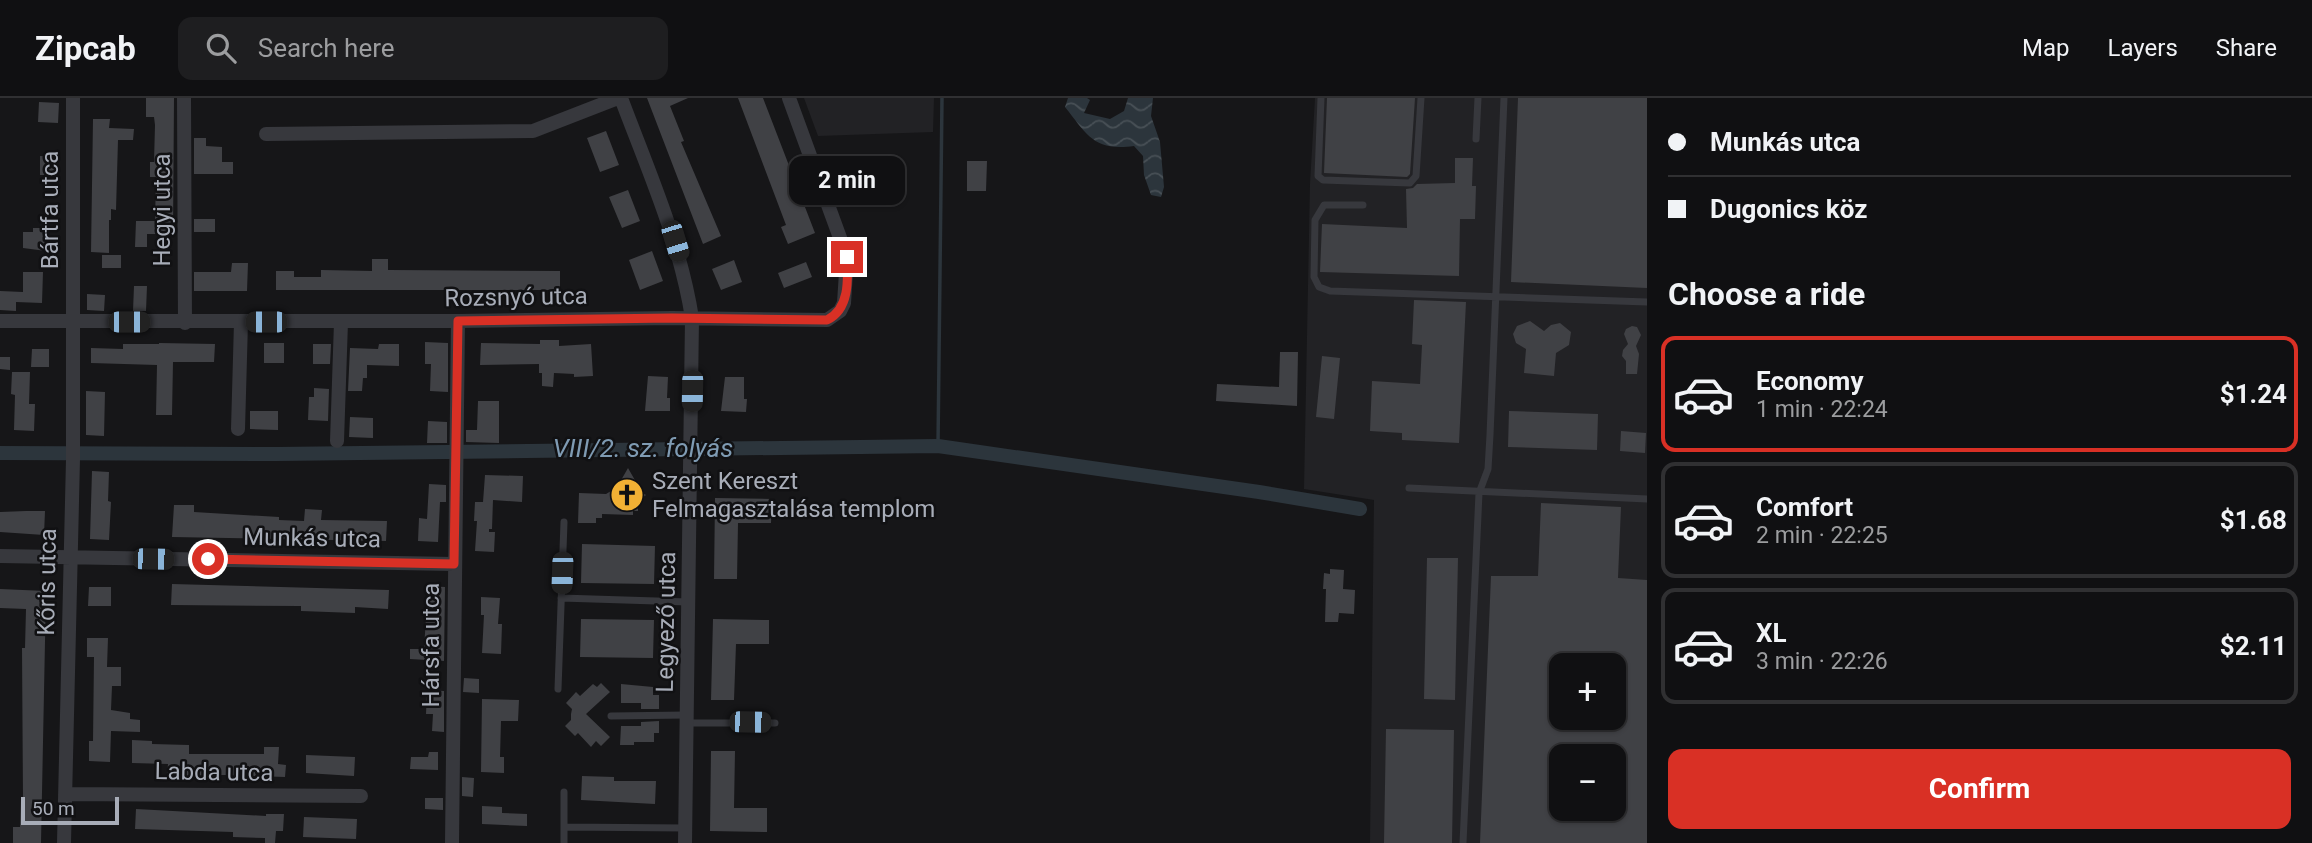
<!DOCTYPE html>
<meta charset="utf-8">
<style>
:root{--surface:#101012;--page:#1e1e20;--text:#f1f3f6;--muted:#9c9d9f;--line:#303032;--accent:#d93025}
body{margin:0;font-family:Roboto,sans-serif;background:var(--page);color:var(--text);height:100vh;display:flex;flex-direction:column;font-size:26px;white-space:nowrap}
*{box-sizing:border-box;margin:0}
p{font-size:23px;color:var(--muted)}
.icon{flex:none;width:38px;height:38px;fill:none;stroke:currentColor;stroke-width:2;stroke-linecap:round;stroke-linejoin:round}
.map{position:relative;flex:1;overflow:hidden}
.details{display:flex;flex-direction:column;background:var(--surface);width:665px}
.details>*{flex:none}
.top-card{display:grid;align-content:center;height:154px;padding:0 21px;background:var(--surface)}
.fabs{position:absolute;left:1549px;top:555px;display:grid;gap:14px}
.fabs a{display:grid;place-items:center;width:77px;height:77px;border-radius:14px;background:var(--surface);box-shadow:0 2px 5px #0004,0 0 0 2px var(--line);font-size:35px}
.scale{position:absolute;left:21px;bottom:18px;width:98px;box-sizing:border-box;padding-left:7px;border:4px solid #a8adb8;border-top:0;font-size:19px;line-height:24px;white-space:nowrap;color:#a8adb8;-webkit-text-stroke:5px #111113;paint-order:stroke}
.end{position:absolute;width:32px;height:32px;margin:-16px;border:9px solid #d93025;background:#fff;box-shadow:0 0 0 4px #fff}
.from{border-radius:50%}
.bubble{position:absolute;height:49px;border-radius:14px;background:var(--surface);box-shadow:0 2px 5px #0004,0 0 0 2px var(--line);font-size:23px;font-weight:700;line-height:49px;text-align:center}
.car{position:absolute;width:21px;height:42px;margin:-21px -10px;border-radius:9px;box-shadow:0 0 5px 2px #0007;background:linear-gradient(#222 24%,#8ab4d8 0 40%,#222 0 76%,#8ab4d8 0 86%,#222 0)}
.top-card b{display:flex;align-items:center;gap:24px;height:66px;font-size:26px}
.top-card b+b{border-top:2px solid var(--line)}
.top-card i{width:18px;height:18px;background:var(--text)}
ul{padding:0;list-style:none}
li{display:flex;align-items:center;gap:21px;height:116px;margin:0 14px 10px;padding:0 7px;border:4px solid var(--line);border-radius:14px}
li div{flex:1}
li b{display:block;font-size:26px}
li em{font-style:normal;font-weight:700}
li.active{border-color:var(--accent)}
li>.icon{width:63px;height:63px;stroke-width:1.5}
h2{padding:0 21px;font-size:32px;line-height:84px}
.button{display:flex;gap:14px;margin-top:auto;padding:14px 21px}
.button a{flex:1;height:80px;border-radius:14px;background:var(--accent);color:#fff;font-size:28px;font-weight:700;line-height:80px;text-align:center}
header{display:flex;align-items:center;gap:42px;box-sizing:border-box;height:98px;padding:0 35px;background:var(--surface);border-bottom:2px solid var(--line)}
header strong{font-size:33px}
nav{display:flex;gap:38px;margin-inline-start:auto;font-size:24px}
.search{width:490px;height:63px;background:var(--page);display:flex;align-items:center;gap:18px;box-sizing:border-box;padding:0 24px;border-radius:14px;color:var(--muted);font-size:26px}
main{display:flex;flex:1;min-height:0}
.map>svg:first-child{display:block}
.built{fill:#222225;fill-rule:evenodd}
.water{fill:url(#water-waves)}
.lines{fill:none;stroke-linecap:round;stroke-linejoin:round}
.stream{stroke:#2c353c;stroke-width:3.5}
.canal{stroke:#2c353c;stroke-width:14}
.building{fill:#404145;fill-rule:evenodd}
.lane{stroke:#37383d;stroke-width:7}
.street{stroke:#37383d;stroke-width:14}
.route{stroke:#d93025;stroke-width:9}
.labels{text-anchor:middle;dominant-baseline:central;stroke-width:5;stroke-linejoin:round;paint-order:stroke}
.street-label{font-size:24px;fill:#a8adb8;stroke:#111113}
.poi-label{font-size:24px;fill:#a8adb8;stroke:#111113;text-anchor:start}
.water-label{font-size:26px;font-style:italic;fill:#7f9bb3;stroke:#111113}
</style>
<header>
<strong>Zipcab</strong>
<div class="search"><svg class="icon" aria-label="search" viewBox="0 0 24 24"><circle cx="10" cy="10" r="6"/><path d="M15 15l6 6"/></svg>Search here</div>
<nav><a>Map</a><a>Layers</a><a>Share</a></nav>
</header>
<main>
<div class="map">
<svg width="1647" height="745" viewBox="0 0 1647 745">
<defs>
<pattern id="water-waves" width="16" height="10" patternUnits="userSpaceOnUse" patternTransform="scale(1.75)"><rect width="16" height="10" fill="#2c353c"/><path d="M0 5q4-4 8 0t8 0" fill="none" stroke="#485056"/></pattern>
</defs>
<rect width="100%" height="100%" fill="#161618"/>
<!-- built -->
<path class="built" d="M804,0H934L933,34L818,38Z
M1315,0H1647V745H1370L1374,402L1304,391L1310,86ZM1561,567H1614V620H1561ZM1561,658H1614V710H1561Z"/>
<!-- water -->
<path class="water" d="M1068,0H1087L1090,2L1084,15L1110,21L1124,13L1128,0H1153L1151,18L1160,44L1164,89L1161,99L1151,97L1144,77L1143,58L1134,48C1094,53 1088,38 1065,9Z"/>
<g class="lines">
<!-- stream -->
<path class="stream" d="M938,348L942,0"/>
<!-- canal -->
<path class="canal" d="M0,355L277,356L938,348L1259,394L1360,411"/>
</g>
<!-- building -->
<path class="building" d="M146,0H174L173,136H147V149H135L136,123H155L156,79H150V64H154L155,27L154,19H146Z
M647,0H688L670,8L684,43L681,44L721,138L703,146Z
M738,0H763L815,135L788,146L781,129L786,127Z
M1327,0H1415L1410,76L1407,79L1324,75Z
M1518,0H1647V190L1511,184Z
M39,4L59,5L58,25L38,24Z
M93,21H110L109,30L134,31L133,42H118L116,112L111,111V122H109V155L91,154Z
M606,33L619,67L600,74L587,40Z
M194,40H206V48L222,49V64H233V76H194Z
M40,58L58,59V77H40Z
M1455,60H1473L1472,88H1476L1475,121H1460L1459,178L1320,174L1322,126L1407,130L1406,91L1413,90L1417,86L1455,85Z
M967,63H987L986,93H967Z
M628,92L640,123L622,130L609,99Z
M194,121H215V134H194Z
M33,130H47L46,153L23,150V134H33Z
M652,153L663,183L640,192L629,162Z
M102,157H121V170H102Z
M372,161H388V172L560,173V192H276V173H294V179H321V172L372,173Z
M734,162L742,184L721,192L712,171Z
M806,164L812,179L784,190L778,175Z
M232,165H248L247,193H194V174H231Z
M23,174H43L42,205L16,204V213L0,212V193L23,194Z
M134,188H147L146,213H133Z
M87,196L105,197L104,213L87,212Z
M1414,202L1466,204L1459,345L1402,342V335L1370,333L1372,283L1420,286L1422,247L1412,246Z
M1530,223L1544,233L1551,227L1560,225L1571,234L1569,247L1556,255L1554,278L1524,275L1526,251L1516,245L1513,236L1517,228Z
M1632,228L1637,229L1641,237L1636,248L1639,256L1637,276H1626V263L1622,258L1623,252L1628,246L1624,236L1626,231Z
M540,242H559V248L591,246L593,278L574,279V276L554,275L553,289L542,288V275H539V266L480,267L481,245L540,246Z
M425,244L448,245V294L430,293L431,266H425Z
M159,245L215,246L214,264H173L172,317H156L157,267L91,265V250L123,251V246H159Z
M264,245H284V265H264Z
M313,246H331L330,266H313Z
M379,246H399V268L367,267V280H363L362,293H348L350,250L378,251Z
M32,251H49V269H31Z
M1280,254H1298L1297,308L1216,303L1217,286L1279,289Z
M1322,258L1340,260L1334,321L1316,319Z
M0,259H10V272L0,271Z
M12,274H30L29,306H35L34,333L14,332L15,297L11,296Z
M648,278L668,279L667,300H670V313H645Z
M725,279H744V301H747L746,314L721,313Z
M314,290L329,291L328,323L308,322L309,299H314Z
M86,293L105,294L104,338L86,337Z
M478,303H499V345L466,344V332H477Z
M250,313H278V332L250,331Z
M1509,313L1598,316L1597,352L1508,349Z
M350,319L373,320V340L349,339Z
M428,323L447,324V345H427Z
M1621,333L1646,335L1645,355L1620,353Z
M628,370L636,384H639L638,392L646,397L638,403V413H633V417L602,416V420H596V425H578L579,395L606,396L616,390V384H620Z
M92,373L109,374L108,403L111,404L109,442L90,441Z
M485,377L523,378L522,404L493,402L492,431H489V434H495L494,454L475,453L477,423H474L475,404H483Z
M429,386L446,387V404H440L438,444L418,443L419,420L427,421Z
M715,400L772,401L771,425H738L737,481H714Z
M1541,405L1621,409L1618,480L1647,482V745H1480L1491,478H1538ZM1561,567H1614V620H1561ZM1561,658H1614V710H1561Z
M174,407H194V414L279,419V422L304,423L305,411L322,412L321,422L387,423L386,443L172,439Z
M26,413H45L44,437L0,434V414Z
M582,446L655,448L654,486L581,485Z
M1427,460H1458L1455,602L1424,601Z
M1330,471L1344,472L1343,491L1355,492L1354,516L1339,515L1338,524H1325L1326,491H1323L1324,475L1330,476Z
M172,486L389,492L388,511L355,509V515L301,513V508L171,507Z
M428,488L445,489L444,563L410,561V551H424Z
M89,489H111V508H88Z
M0,491L46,493L41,745H13V729H20L21,702H23L22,550H25L26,511L0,510Z
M481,499L500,500L498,526H502L501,556L482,555L484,517H481Z
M581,521L654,522L653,560L580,559Z
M713,521L769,522V546H736L734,602H711Z
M87,540H108L107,569H121V588H112L111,612L130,615V621L140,622V634L111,633L110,664L89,663V643H93L94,559H87Z
M464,580L479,581V595L463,594Z
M601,585L610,594L586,616L610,639L601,648L596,643L591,649L578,635L575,638L565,628L571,622V616L572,611L566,605L576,594L580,598L593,586L597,589Z
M621,586L653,589V597H659V611H641V605H621Z
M427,592L444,593V634L432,633L433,616H426Z
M482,601L519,602L518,623H501L500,659H504V675L481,674Z
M659,623V635H654V644H634V647H620L621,628H641V624Z
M1386,631L1454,632L1452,745H1384Z
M132,642L152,643V646L189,647V656H264V649H279L278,666L286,667L285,679L224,677L167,678L168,666L132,665Z
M711,653H735L734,710H767V734L710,733Z
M429,654H438V672L410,671L411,659H428Z
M306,657L355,659L354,678L306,675Z
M582,678L614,679V683H656L655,706L581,702Z
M462,679L474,680L473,699L462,698Z
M425,700H443V712L425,711Z
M482,708L502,709V715L527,716V728L482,726Z
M136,711L266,718V716H284L283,733H276L275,745H265V740L233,739V734L135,731Z
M304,719L357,721L356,741L303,739Z"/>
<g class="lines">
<!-- lane -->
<path class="lane" d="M1321,0L1318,78L1323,82L1410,85L1416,78L1421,0
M1476,41L1478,0
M1363,107H1324L1315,122L1314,179L1319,189L1330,193L1647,204
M1409,390L1647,401
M561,500L688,504
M558,591L564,424
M611,618L686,617
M687,625H775
M564,729L685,730
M564,745V694
M1463,745L1479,395L1488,371L1490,337L1504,0"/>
<!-- street -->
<path class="street" d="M184,0L185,225
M621,0C648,72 680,143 692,220L685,745
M266,36L533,33L618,0
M0,223H458L672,220L827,222L840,213L844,205L847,159L789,0
M238,331L241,224
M337,343L341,224
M0,458L454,466
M65,696L361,698
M64,745L73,361V0
M452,745L458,223"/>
</g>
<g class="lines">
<!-- route -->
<path class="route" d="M208,461L454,466L458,223L672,220L827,222C850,211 848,181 847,159"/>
</g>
<!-- icons -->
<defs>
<symbol id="church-disc" viewBox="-11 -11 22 22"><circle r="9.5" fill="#f2b134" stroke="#111113"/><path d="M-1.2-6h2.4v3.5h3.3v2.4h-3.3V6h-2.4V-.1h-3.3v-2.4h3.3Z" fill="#111"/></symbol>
</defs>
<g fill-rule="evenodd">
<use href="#church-disc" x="608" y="378" width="38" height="38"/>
</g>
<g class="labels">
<!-- street labels -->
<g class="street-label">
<text transform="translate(50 112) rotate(-90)">Bártfa utca</text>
<text transform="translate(162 112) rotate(-90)">Hegyi utca</text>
<text transform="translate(516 199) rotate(-1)">Rozsnyó utca</text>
<text transform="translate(312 440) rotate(1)">Munkás utca</text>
<text transform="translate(47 484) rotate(-89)">Kőris utca</text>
<text transform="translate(666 524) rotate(-89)">Legyező utca</text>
<text transform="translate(431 547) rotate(-90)">Hársfa utca</text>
<text transform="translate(214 674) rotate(1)">Labda utca</text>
</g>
<!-- poi labels -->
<g class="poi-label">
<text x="652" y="383">Szent Kereszt<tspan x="652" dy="28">Felmagasztalása templom</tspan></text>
</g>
<!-- water labels -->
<g class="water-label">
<text x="643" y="350">VIII/2. sz. folyás</text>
</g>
</g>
</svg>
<div class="fabs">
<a>+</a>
<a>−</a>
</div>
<div class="scale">50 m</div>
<i class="end from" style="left:208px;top:461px"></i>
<i class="end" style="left:847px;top:159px"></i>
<div class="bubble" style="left:789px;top:58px;width:116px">2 min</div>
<i class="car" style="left:675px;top:143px;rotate:163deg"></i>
<i class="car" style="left:129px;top:224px;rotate:90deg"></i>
<i class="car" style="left:266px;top:224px;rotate:270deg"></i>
<i class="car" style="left:692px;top:293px;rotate:181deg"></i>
<i class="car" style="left:153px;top:461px;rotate:91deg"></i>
<i class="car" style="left:562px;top:475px;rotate:182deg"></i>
<i class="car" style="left:750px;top:624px;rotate:91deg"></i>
</div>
<section class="details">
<div class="top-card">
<b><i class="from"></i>Munkás utca</b>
<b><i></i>Dugonics köz</b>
</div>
<h2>Choose a ride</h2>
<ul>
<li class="active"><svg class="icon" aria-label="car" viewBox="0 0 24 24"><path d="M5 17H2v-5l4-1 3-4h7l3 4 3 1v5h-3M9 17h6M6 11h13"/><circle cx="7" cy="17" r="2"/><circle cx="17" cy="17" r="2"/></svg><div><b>Economy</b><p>1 min · 22:24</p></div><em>$1.24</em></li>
<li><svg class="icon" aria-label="car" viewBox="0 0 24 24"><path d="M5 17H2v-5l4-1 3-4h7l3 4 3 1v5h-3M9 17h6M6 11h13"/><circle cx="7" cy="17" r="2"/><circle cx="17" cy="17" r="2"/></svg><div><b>Comfort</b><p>2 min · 22:25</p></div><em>$1.68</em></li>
<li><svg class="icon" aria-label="car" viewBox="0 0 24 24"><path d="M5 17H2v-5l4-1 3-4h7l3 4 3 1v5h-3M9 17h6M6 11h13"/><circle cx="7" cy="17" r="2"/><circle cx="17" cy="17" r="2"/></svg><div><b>XL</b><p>3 min · 22:26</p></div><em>$2.11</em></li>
</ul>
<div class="button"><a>Confirm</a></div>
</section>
</main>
